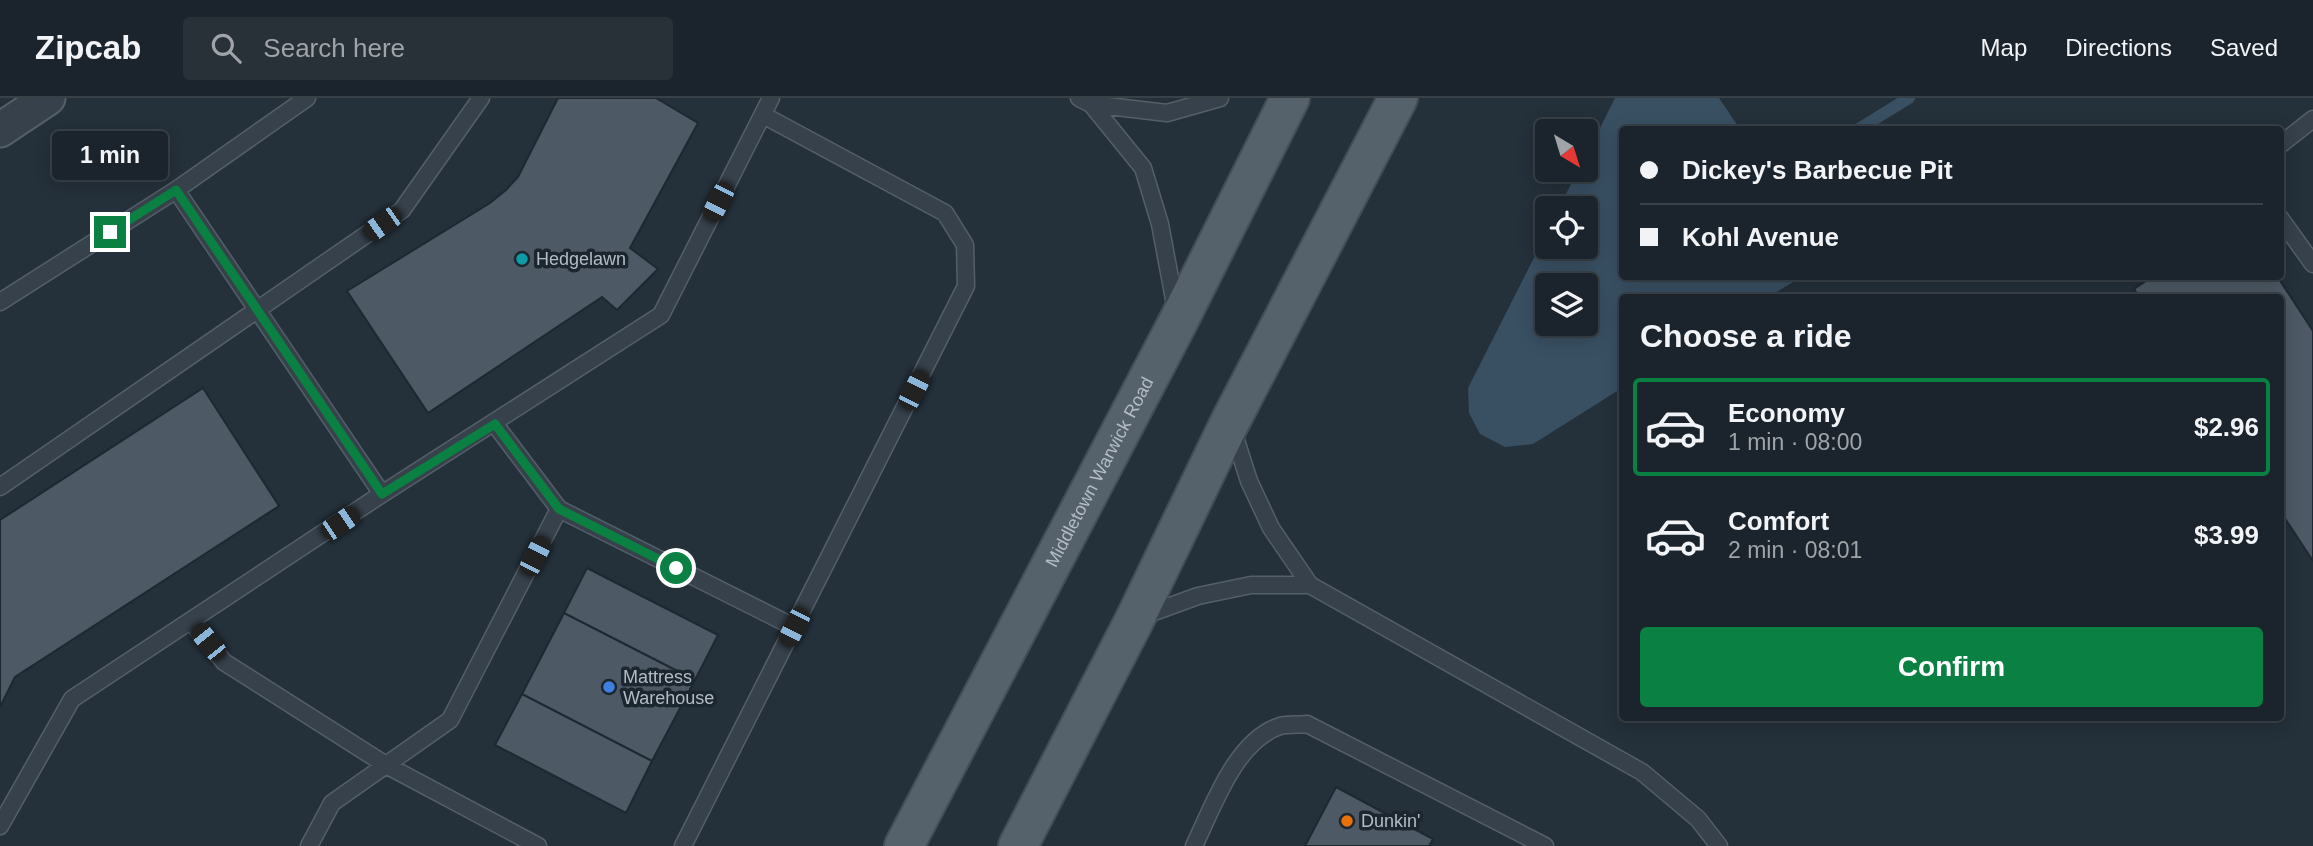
<!DOCTYPE html>
<meta charset="utf-8">
<style>
:root{--surface:#1b242c;--page:#283038;--text:#f1f3f6;--muted:#a0a4a9;--line:#394148;--accent:#0b8043}
body{margin:0;font-family:Helvetica,sans-serif;background:var(--page);color:var(--text);height:100vh;display:flex;flex-direction:column;font-size:26px;white-space:nowrap}
*{box-sizing:border-box;margin:0}
p{font-size:23px;color:var(--muted)}
.icon{flex:none;width:38px;height:38px;fill:none;stroke:currentColor;stroke-width:2;stroke-linecap:round;stroke-linejoin:round}
.map{position:relative;flex:1;overflow:hidden}
.sheet{position:absolute;left:1619px;top:196px;width:665px;height:427px;display:flex;flex-direction:column;background:var(--surface);border-radius:7px;box-shadow:0 4px 18px #0003,0 0 0 2px var(--line)}
.sheet>*{flex:none}
.top-card{position:absolute;left:1619px;top:28px;width:665px;height:154px;border-radius:7px;box-shadow:0 4px 18px #0003,0 0 0 2px var(--line);display:grid;align-content:center;height:154px;padding:0 21px;background:var(--surface)}
.needle{width:46px;rotate:142deg}
.fabs{position:absolute;left:1535px;top:21px;display:grid;gap:14px}
.fabs a{display:grid;place-items:center;width:63px;height:63px;border-radius:7px;background:var(--surface);box-shadow:0 4px 18px #0003,0 0 0 2px var(--line);font-size:35px}
.end{position:absolute;width:32px;height:32px;margin:-16px;border:9px solid #0b8043;background:#fff;box-shadow:0 0 0 4px #fff}
.from{border-radius:50%}
.bubble{position:absolute;height:49px;border-radius:7px;background:var(--surface);box-shadow:0 4px 18px #0003,0 0 0 2px var(--line);font-size:23px;font-weight:800;line-height:49px;text-align:center}
.car{position:absolute;width:21px;height:42px;margin:-21px -10px;border-radius:9px;box-shadow:0 0 5px 2px #0007;background:linear-gradient(#222 24%,#8ab4d8 0 40%,#222 0 76%,#8ab4d8 0 86%,#222 0)}
.top-card b{display:flex;align-items:center;gap:24px;height:66px;font-size:26px}
.top-card b+b{border-top:2px solid var(--line)}
.top-card i{width:18px;height:18px;background:var(--text)}
ul{padding:0;list-style:none}
li{display:flex;align-items:center;gap:21px;height:98px;margin:0 14px 10px;padding:0 7px;border:4px solid transparent;border-radius:7px}
li div{flex:1}
li b{display:block;font-size:26px}
li em{font-style:normal;font-weight:800}
li.current{border-color:var(--accent)}
li>.icon{width:63px;height:63px;stroke-width:1.5}
h2{padding:0 21px;font-size:32px;line-height:84px}
.cta{display:flex;gap:14px;margin-top:auto;padding:14px 21px}
.cta a{flex:1;height:80px;border-radius:7px;background:var(--accent);color:#fff;font-size:28px;font-weight:800;line-height:80px;text-align:center}
header{display:flex;align-items:center;gap:42px;box-sizing:border-box;height:98px;padding:0 35px;background:var(--surface);border-bottom:2px solid var(--line)}
header strong{font-size:33px}
nav{display:flex;gap:38px;margin-inline-start:auto;font-size:24px}
.search{width:490px;height:63px;background:var(--page);display:flex;align-items:center;gap:18px;box-sizing:border-box;padding:0 24px;border-radius:7px;color:var(--muted);font-size:26px}
.map>svg:first-child{display:block}
.water{fill:#395063;fill-rule:evenodd}
.lines{fill:none;stroke-linecap:round;stroke-linejoin:round}
.stream{stroke:#395063;stroke-width:12}
.building{fill:#4d5965;stroke:#1e2831;stroke-width:2}
.lane-casing{stroke:#555f68;stroke-width:19}
.street-casing{stroke:#555f68;stroke-width:37}
.primary-casing{stroke:#434d56;stroke-width:42}
.lane{stroke:#37414b;stroke-width:16}
.street{stroke:#37414b;stroke-width:33}
.primary{stroke:#55616b;stroke-width:38}
.route{stroke:#0b8043;stroke-width:9}
.culture-dot{fill:#0f9aa8;stroke:#1c262f;stroke-width:2.5}
.shop-dot{fill:#3f7fe0;stroke:#1c262f;stroke-width:2.5}
.food-dot{fill:#e8710a;stroke:#1c262f;stroke-width:2.5}
.labels{text-anchor:middle;dominant-baseline:central;stroke-width:7;stroke-linejoin:round;paint-order:stroke}
.poi-label{font-size:18px;fill:#b3bcc6;stroke:#1c262f;text-anchor:start}
.street-label{font-size:18px;fill:#b3bcc6;stroke:#1c262f}
</style>
<header>
<strong>Zipcab</strong>
<div class="search"><svg class="icon" aria-label="search" viewBox="0 0 24 24"><circle cx="10" cy="10" r="6"/><path d="M15 15l6 6"/></svg>Search here</div>
<nav><a>Map</a><a>Directions</a><a>Saved</a></nav>
</header>
<div class="map">
<svg width="2313" height="748" viewBox="0 0 2313 748">
<rect width="100%" height="100%" fill="#24303a"/>
<!-- water -->
<path class="water" d="M1615,0H1719L1740,31L1622,32V178L1802,179L1768,199L1622,200V290L1533,346L1505,349L1480,336L1469,315L1468,290L1547,134V149H1586V110H1559L1578,72H1586V58ZM1547,187H1586V226H1547Z"/>
<g class="lines">
<!-- stream -->
<path class="stream" d="M1857,32L1909,0"/>
</g>
<!-- building -->
<path class="building" d="M558,0H656L698,25L630,150L658,171L617,212L602,199L428,315L347,193L490,105L506,92L518,79Z
M2153,178H2277L2313,233V463L2280,413V200H2140L2134,191Z
M203,290L279,408L15,579L0,609V422Z
M587,470L718,537L695,582L564,515Z
M564,515L695,582L652,663L522,596Z
M522,596L652,663L626,715L495,647Z
M1336,689L1433,741L1429,748H1305Z"/>
<g class="lines">
<defs>
<path id="lane" d="M1079,0L1091,6L1167,15L1220,0
M1091,6L1143,70L1160,126L1176,212
M2280,47L2313,21
M176,92L382,396
M2280,120L2313,166
M0,204L176,92L307,0
M1232,330L1249,383L1271,430L1310,487L1642,674L1698,721L1719,748
M0,389L402,112L481,0
M559,411L794,529
M1143,518L1198,498L1251,487H1310
M191,523L224,564L386,667L538,748
M0,728L72,601L382,396L661,217L771,0
M309,748L332,705L450,622L559,411L494,325
M683,748L966,188L965,147L945,115L763,17
M1194,748C1213,709 1235,643 1280,628C1288,626 1299,627 1307,626L1545,748"/>
<path id="street" d="M0,32L48,0"/>
<g id="primary">
<path id="s1" d="M904,748L1178,224L1290,0"/>
<path d="M1018,748L1135,521L1230,324L1398,0"/>
</g>
</defs>
<!-- lane casing -->
<use href="#lane" class="lane-casing"/>
<!-- street casing -->
<use href="#street" class="street-casing"/>
<!-- primary casing -->
<use href="#primary" class="primary-casing"/>
<!-- lane -->
<use href="#lane" class="lane"/>
<!-- street -->
<use href="#street" class="street"/>
<!-- primary -->
<use href="#primary" class="primary"/>
</g>
<g class="lines">
<!-- route -->
<path class="route" d="M110,134L176,92L382,396L495,326L559,411L676,470"/>
</g>
<!-- markers -->
<circle class="culture-dot" cx="522" cy="161" r="7"/>
<circle class="shop-dot" cx="609" cy="589" r="7"/>
<circle class="food-dot" cx="1347" cy="723" r="7"/>
<g class="labels">
<!-- poi labels -->
<g class="poi-label">
<text x="536" y="161">Hedgelawn</text>
<text x="623" y="579">Mattress<tspan x="623" dy="21">Warehouse</tspan></text>
<text x="1361" y="723">Dunkin'</text>
</g>
<!-- street labels -->
<g class="street-label">
<text stroke="none"><textPath href="#s1" startOffset="422">Middletown Warwick Road</textPath></text>
</g>
</g>
</svg>
<div class="fabs">
<a><svg class="needle" viewBox="-14 -14 28 28"><path d="M0-13l5 13h-10z" fill="#e53935"/><path d="M0 13l5-13h-10z" fill="#a0a4a9"/></svg></a>
<a><svg class="icon" aria-label="locate" viewBox="0 0 24 24"><circle cx="12" cy="12" r="6"/><path d="M12 2v4M12 18v4M2 12h4M18 12h4"/></svg></a>
<a><svg class="icon" aria-label="layers" viewBox="0 0 24 24"><path d="M12 4l9 5-9 5-9-5zM3 14l9 5 9-5"/></svg></a>
</div>
<i class="end from" style="left:676px;top:470px"></i>
<i class="end" style="left:110px;top:134px"></i>
<div class="bubble" style="left:52px;top:33px;width:116px">1 min</div>
<i class="car" style="left:718px;top:104px;rotate:207deg"></i>
<i class="car" style="left:382px;top:126px;rotate:235deg"></i>
<i class="car" style="left:914px;top:292px;rotate:27deg"></i>
<i class="car" style="left:340px;top:425px;rotate:56deg"></i>
<i class="car" style="left:535px;top:458px;rotate:27deg"></i>
<i class="car" style="left:794px;top:529px;rotate:207deg"></i>
<i class="car" style="left:208px;top:544px;rotate:321deg"></i>
<div class="top-card">
<b><i class="from"></i>Dickey's Barbecue Pit</b>
<b><i></i>Kohl Avenue</b>
</div>
<section class="sheet">
<h2>Choose a ride</h2>
<ul>
<li class="current"><svg class="icon" aria-label="car" viewBox="0 0 24 24"><path d="M5 17H2v-5l4-1 3-4h7l3 4 3 1v5h-3M9 17h6M6 11h13"/><circle cx="7" cy="17" r="2"/><circle cx="17" cy="17" r="2"/></svg><div><b>Economy</b><p>1 min · 08:00</p></div><em>$2.96</em></li>
<li><svg class="icon" aria-label="car" viewBox="0 0 24 24"><path d="M5 17H2v-5l4-1 3-4h7l3 4 3 1v5h-3M9 17h6M6 11h13"/><circle cx="7" cy="17" r="2"/><circle cx="17" cy="17" r="2"/></svg><div><b>Comfort</b><p>2 min · 08:01</p></div><em>$3.99</em></li>
</ul>
<div class="cta"><a>Confirm</a></div>
</section>
</div>
